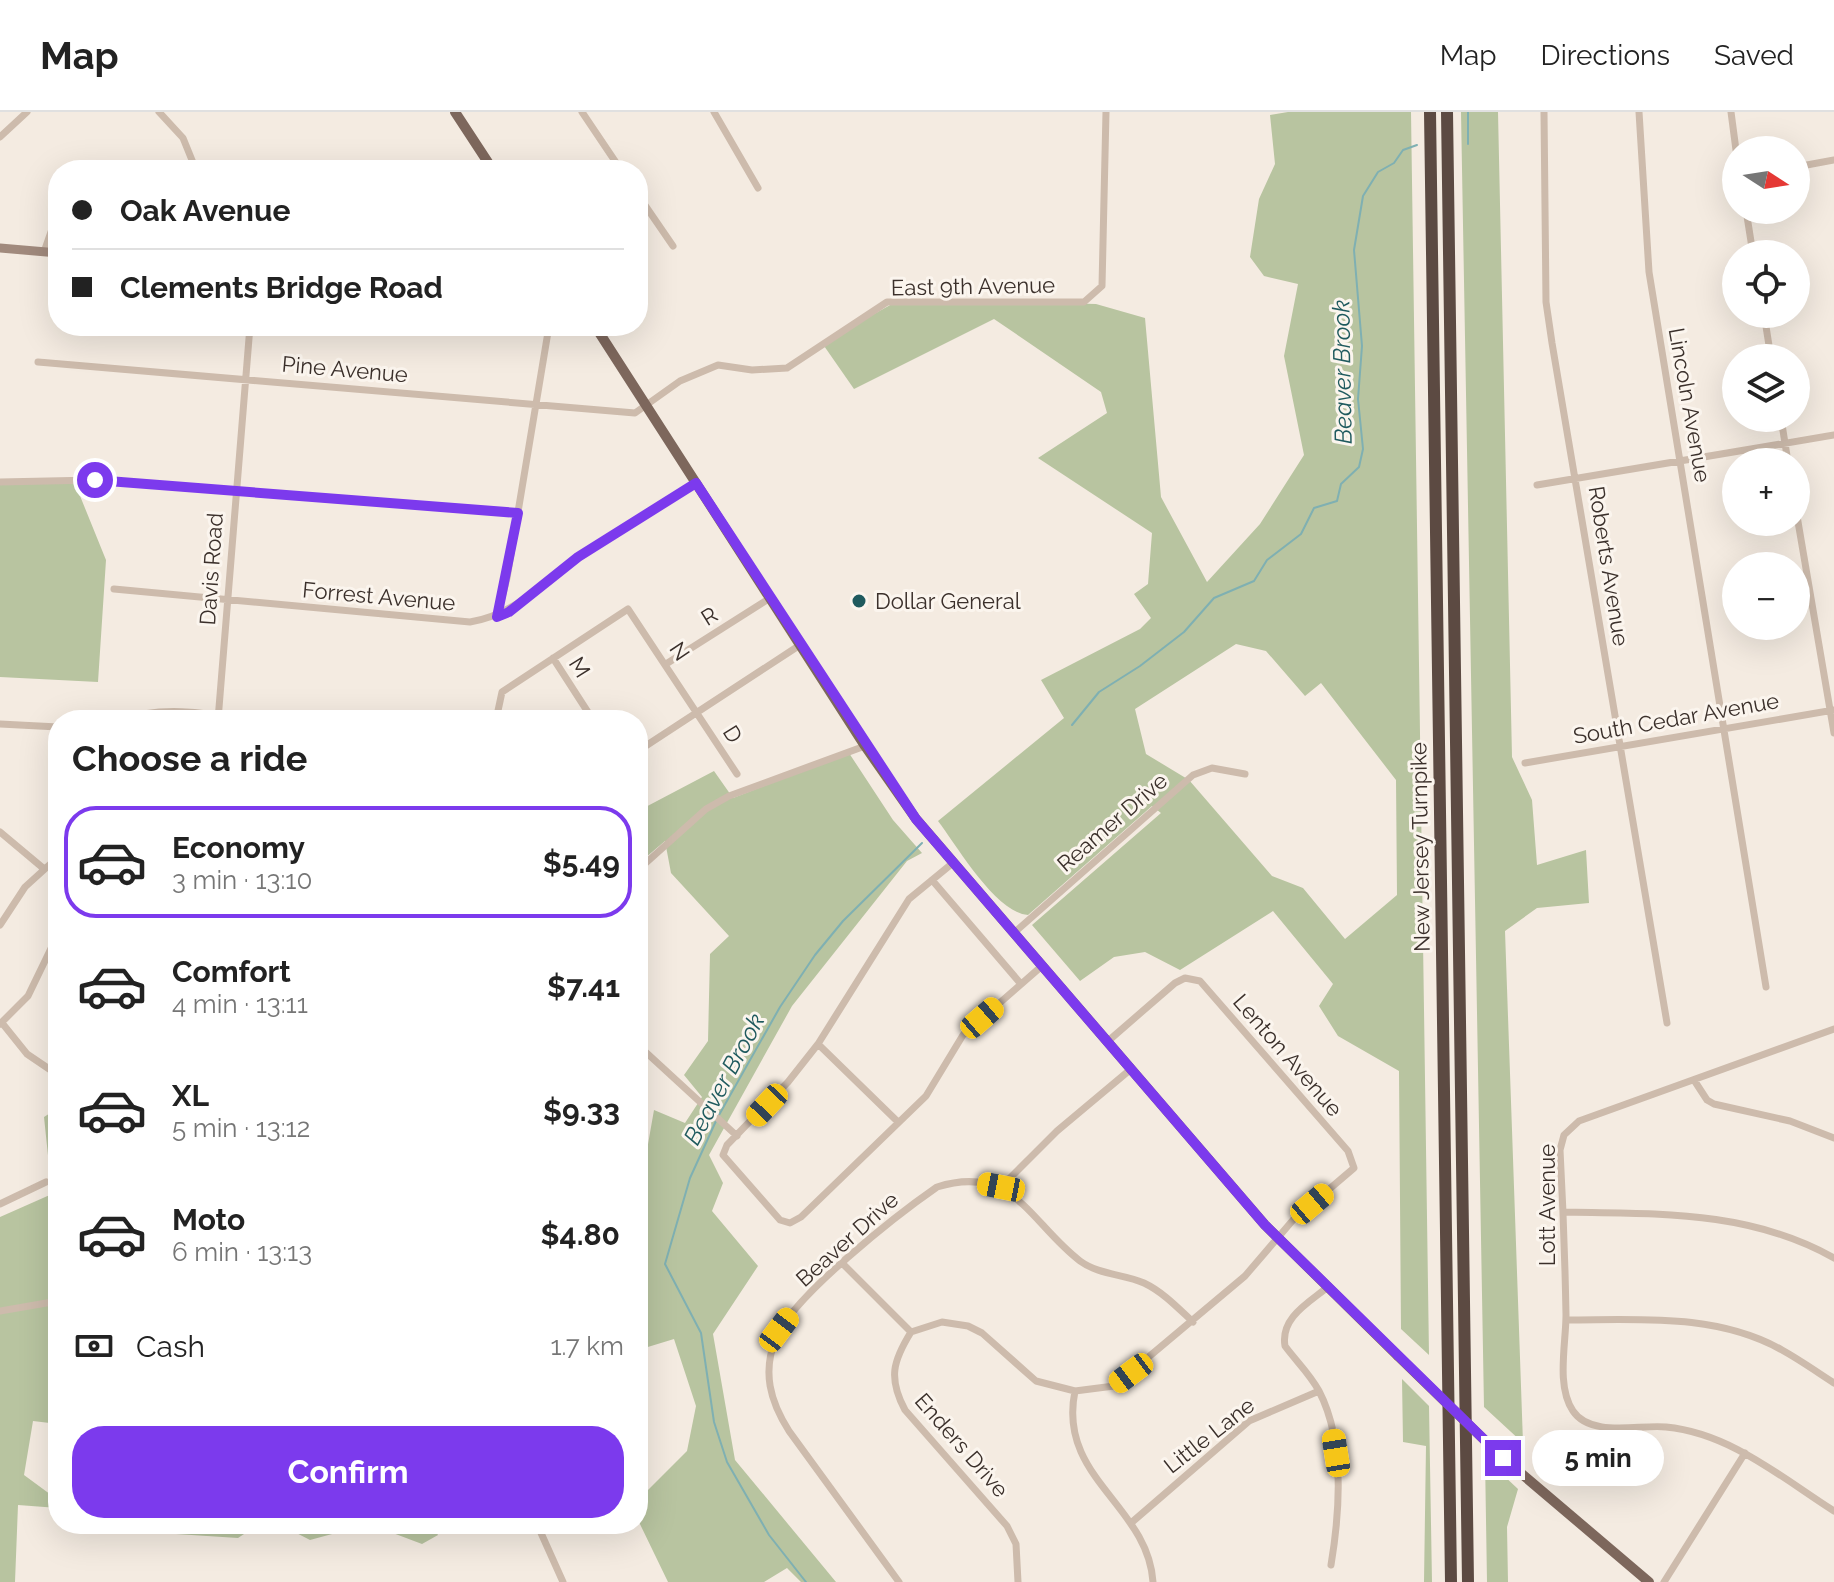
<!DOCTYPE html>
<meta charset="utf-8">
<style>
:root{--surface:#fff;--page:#f2f2f2;--text:#222;--muted:#767676;--line:#e0e0e0;--accent:#7c3aed}
body{margin:0;font-family:Raleway,sans-serif;background:var(--page);color:var(--text);height:100vh;display:flex;flex-direction:column;font-size:30px;white-space:nowrap}
*{box-sizing:border-box;margin:0}
p{font-size:26px;color:var(--muted)}
.icon{flex:none;width:44px;height:44px;fill:none;stroke:currentColor;stroke-width:2;stroke-linecap:round;stroke-linejoin:round}
.map{position:relative;flex:1;overflow:hidden}
.details{position:absolute;left:48px;top:598px;width:600px;height:824px;display:flex;flex-direction:column;background:var(--surface);border-radius:32px;box-shadow:0 8px 32px #0002}
.details>*{flex:none}
.hud{position:absolute;left:48px;top:48px;width:600px;height:176px;border-radius:32px;box-shadow:0 8px 32px #0002;display:grid;align-content:center;height:176px;padding:0 24px;background:var(--surface)}
.needle{width:52px;rotate:102deg}
.controls{position:absolute;left:1722px;top:24px;display:grid;gap:16px}
.controls a{display:grid;place-items:center;width:88px;height:88px;border-radius:50%;background:var(--surface);box-shadow:0 8px 32px #0002;font-size:40px}
.end{position:absolute;width:36px;height:36px;margin:-18px;border:10px solid #7c3aed;background:#fff;box-shadow:0 0 0 4px #fff}
.from{border-radius:50%}
.bubble{position:absolute;height:56px;border-radius:28px;background:var(--surface);box-shadow:0 8px 32px #0002;font-size:26px;font-weight:700;line-height:56px;text-align:center}
.car{position:absolute;width:24px;height:48px;margin:-24px -12px;border-radius:10px;box-shadow:0 0 6px 2px #0007;background:linear-gradient(#f5c518 24%,#345 0 40%,#f5c518 0 76%,#345 0 86%,#f5c518 0)}
.hud b{display:flex;align-items:center;gap:28px;height:76px;font-size:30px}
.hud b+b{border-top:2px solid var(--line)}
.hud i{width:20px;height:20px;background:var(--text)}
ul{padding:0;list-style:none}
li{display:flex;align-items:center;gap:24px;height:112px;margin:0 16px 12px;padding:0 8px;border:4px solid transparent;border-radius:32px}
li div{flex:1}
li b{display:block;font-size:30px}
li em{font-style:normal;font-weight:700}
li.selected{border-color:var(--accent)}
li>.icon{width:72px;height:72px;stroke-width:1.5}
h2{padding:0 24px;font-size:36px;line-height:96px}
.pay{display:flex;align-items:center;gap:20px;height:88px;padding:0 24px;font-size:30px}
.pay p{margin-inline-start:auto}
.primary-button{display:flex;gap:16px;margin-top:auto;padding:16px 24px}
.primary-button a{flex:1;height:92px;border-radius:32px;background:var(--accent);color:#fff;font-size:32px;font-weight:700;line-height:92px;text-align:center}
header{display:flex;align-items:center;gap:48px;box-sizing:border-box;height:112px;padding:0 40px;background:var(--surface);border-bottom:2px solid var(--line)}
header strong{font-size:38px}
nav{display:flex;gap:44px;margin-inline-start:auto;font-size:28px}
.map>svg:first-child{display:block}
.green{fill:#b8c4a0;fill-rule:evenodd}
.lines{fill:none;stroke-linecap:round;stroke-linejoin:round}
.stream{stroke:#7fb0b2;stroke-width:2}
.street{stroke:#cdbbac;stroke-width:7}
.secondary{stroke:#a18a7d;stroke-width:9}
.primary{stroke:#7d675c;stroke-width:10}
.highway{stroke:#5c4a42;stroke-width:12}
.primary-bridge{stroke:#7d675c;stroke-width:10}
.route{stroke:#7c3aed;stroke-width:10}
.poi-dot{fill:#1f5a5e;stroke:#fbf5ee;stroke-width:3}
.labels{text-anchor:middle;dominant-baseline:central;stroke-width:6;stroke-linejoin:round;paint-order:stroke}
.street-label{font-size:22px;fill:#3b302b;stroke:#fbf5ee}
.poi-label{font-size:22px;fill:#3b302b;stroke:#fbf5ee;text-anchor:start}
.water-label{font-size:24px;font-style:italic;fill:#1f5a5e;stroke:#fbf5ee}
</style>
<header>
<strong>Map</strong>
<nav><a>Map</a><a>Directions</a><a>Saved</a></nav>
</header>
<div class="map">
<svg width="1834" height="1470" viewBox="0 0 1834 1470">
<rect width="100%" height="100%" fill="#f4ebe1"/>
<!-- green -->
<path class="green" d="M1288,0H1411L1429,1243L1401,1217L1399,959L1338,924L1319,894L1333,872L1273,799L1180,858L1145,840L1114,845L1080,869L1032,813L1161,701L1152,694L1028,803C996,801 957,734 938,709L1064,606L1041,568L1140,517L1151,506L1134,482L1148,472L1152,421L1038,346L1107,301L1101,280L994,207L854,277L822,231L901,187L1096,192L1145,206L1161,385L1207,470L1260,412L1304,343L1284,244L1298,172L1264,164L1250,145L1259,87L1275,52L1270,3ZM1236,532L1266,539L1305,584L1321,571L1396,668L1397,783L1345,827L1303,776L1272,764L1189,668L1146,642L1135,597Z
M1461,0H1498L1512,645L1532,688L1537,753L1586,738L1589,791L1537,796L1505,819L1523,1331L1484,1295Z
M0,369H74L106,448L98,570L0,565Z
M849,641L893,708L922,741L907,749L792,894L709,1043L723,1071L712,1099L758,1154L713,1222L735,1348L836,1470H801L787,1456L764,1470H668L638,1408V1388L687,1339L696,1294L674,1227L638,1238V1057L644,1055L654,998L685,1011L702,985L684,963L708,929L710,842L729,824L671,761L665,729L638,752V699L714,659L733,686Z
M58,996V1312L33,1309L24,1363L58,1388V1396L18,1393L15,1470H0V1105L52,1082L44,1005Z
M1402,1267L1429,1294L1432,1470H1424L1426,1334L1403,1330Z
M1485,1346L1518,1377L1507,1415L1508,1470H1487Z
M175,1412H259L238,1426L176,1422Z
M279,1412H432L438,1423L422,1432L369,1412L310,1428Z"/>
<g class="lines">
<!-- stream -->
<path class="stream" d="M1468,32V0
M1072,613L1099,580L1140,554L1184,520L1214,486L1254,469L1267,448L1301,422L1314,396L1337,389L1341,372L1359,355L1363,337L1358,287L1362,234L1354,138L1363,84L1378,60L1394,51L1403,38L1417,33
M719,1003L780,895L815,843L843,809L922,731
M716,1009L690,1066L665,1152L701,1221L714,1310L727,1350L769,1423L806,1470"/>
<!-- street -->
<path class="street" d="M159,0L183,26L196,58
M582,0L621,58
M714,0L758,76
M1544,0L1546,190L1552,231L1667,911
M1639,0L1649,160L1766,875
M1731,0L1736,38
M0,25L27,0
M1796,55L1834,48
M638,83L673,134
M1746,98L1753,142
M44,140L58,100
M1764,202L1771,246
M38,250L635,301L680,269L718,253L752,258L787,256L887,190H1084L1102,174L1106,0
M1781,306L1788,350
M0,370L95,368L518,401
M1537,373L1834,323
M1796,398L1834,621
M114,477L470,510C515,503 543,470 580,445C618,419 657,396 696,371
M497,505L507,466L549,214
M553,546L593,608
M666,552L770,486
M120,608C160,594 203,600 243,608
M218,608L250,214
M496,608L502,580L628,497L737,662
M0,612L58,615
M638,639L800,533
M1525,651L1834,598
M0,720L43,756
M638,758L706,697L729,684L865,634
M932,768L1021,872
M0,813L25,775L58,745
M1015,820L1193,663L1212,656L1245,662
M2,911L27,942L58,963
M0,912L28,884L58,822
M1834,917L1579,1009L1564,1023L1560,1038C1563,1093 1565,1148 1566,1203C1566,1232 1556,1274 1573,1299C1591,1326 1640,1312 1666,1315C1730,1321 1782,1366 1834,1399
M818,932L788,970L727,1033L723,1043L780,1108L790,1111L801,1105L926,984L963,923L1043,853
M638,933L737,1024
M1694,968L1707,988L1714,992L1790,1009L1834,1026
M897,1009L818,932L909,787L954,750
M1001,1075L1057,1019L1131,957
M0,1092L46,1070
M1563,1100C1657,1102 1749,1098 1834,1146
M843,1152L911,1220
M1329,1174C1310,1190 1280,1205 1285,1234C1296,1249 1310,1262 1319,1279C1345,1329 1340,1399 1331,1453
M0,1199L58,1189
M1566,1208C1639,1208 1716,1201 1782,1238C1800,1248 1817,1260 1834,1271
M911,1220L942,1210L968,1214L982,1221L1036,1269L1075,1279L1114,1274L1245,1164L1293,1108L1354,1056L1348,1039L1200,869L1185,866L1175,871L1107,930
M911,1220C893,1249 888,1266 905,1298L1007,1414L1016,1432L1018,1470
M1075,1279C1057,1366 1148,1393 1153,1470
M1131,1411L1249,1309L1319,1279
M537,1412L563,1470
M899,1470L789,1319C770,1289 762,1260 776,1226C792,1185 898,1102 937,1075C1014,1051 1030,1111 1080,1149C1099,1163 1124,1162 1144,1171C1163,1180 1178,1196 1193,1210
M1664,1470L1745,1341"/>
<!-- secondary -->
<path class="secondary" d="M0,136L58,141"/>
<!-- primary -->
<path class="primary" d="M455,0L493,58
M595,214L865,634L916,707L1265,1113L1398,1244
M1503,1346L1649,1470"/>
<!-- highway -->
<path class="highway" d="M1430,0L1451,1470
M1447,0L1468,1470"/>
<!-- primary-bridge -->
<path class="primary-bridge" d="M1398,1244L1503,1346"/>
</g>
<g class="lines">
<!-- route -->
<path class="route" d="M95,368L518,401L497,505L509,500L578,445L696,371L916,707L1265,1113L1503,1346"/>
</g>
<!-- markers -->
<circle class="poi-dot" cx="859" cy="489" r="8"/>
<g class="labels">
<!-- street labels -->
<g class="street-label">
<text transform="translate(973 174) rotate(-1)">East 9th Avenue</text>
<text transform="translate(345 257) rotate(5)">Pine Avenue</text>
<text transform="translate(1690 293) rotate(80)">Lincoln Avenue</text>
<text transform="translate(1609 454) rotate(81)">Roberts Avenue</text>
<text transform="translate(211 457) rotate(-86)">Davis Road</text>
<text transform="translate(379 484) rotate(5)">Forrest Avenue</text>
<text transform="translate(709 504) rotate(-32)">R</text>
<text transform="translate(680 539) rotate(56)">N</text>
<text transform="translate(580 555) rotate(58)">M</text>
<text transform="translate(1676 606) rotate(-10)">South Cedar Avenue</text>
<text transform="translate(733 622) rotate(58)">D</text>
<text transform="translate(1112 710) rotate(-41)">Reamer Drive</text>
<text transform="translate(1420 735) rotate(-91)">New Jersey Turnpike</text>
<text transform="translate(1288 943) rotate(49)">Lenton Avenue</text>
<text transform="translate(1547 1093) rotate(-90)">Lott Avenue</text>
<text transform="translate(847 1127) rotate(-42)">Beaver Drive</text>
<text transform="translate(1209 1323) rotate(-38)">Little Lane</text>
<text transform="translate(962 1333) rotate(49)">Enders Drive</text>
</g>
<!-- poi labels -->
<g class="poi-label">
<text x="875" y="489">Dollar General</text>
</g>
<!-- water labels -->
<g class="water-label">
<text transform="translate(1342 260) rotate(-91)">Beaver Brook</text>
<text transform="translate(724 967) rotate(-62)">Beaver Brook</text>
</g>
</g>
</svg>
<div class="controls">
<a><svg class="needle" viewBox="-14 -14 28 28"><path d="M0-13l5 13h-10z" fill="#e53935"/><path d="M0 13l5-13h-10z" fill="#767676"/></svg></a>
<a><svg class="icon" aria-label="locate" viewBox="0 0 24 24"><circle cx="12" cy="12" r="6"/><path d="M12 2v4M12 18v4M2 12h4M18 12h4"/></svg></a>
<a><svg class="icon" aria-label="layers" viewBox="0 0 24 24"><path d="M12 4l9 5-9 5-9-5zM3 14l9 5 9-5"/></svg></a>
<a>+</a>
<a>−</a>
</div>
<i class="end from" style="left:95px;top:368px"></i>
<i class="end" style="left:1503px;top:1346px"></i>
<div class="bubble" style="left:1532px;top:1318px;width:132px">5 min</div>
<i class="car" style="left:982px;top:906px;rotate:49deg"></i>
<i class="car" style="left:767px;top:993px;rotate:223deg"></i>
<i class="car" style="left:1001px;top:1075px;rotate:281deg"></i>
<i class="car" style="left:1312px;top:1092px;rotate:50deg"></i>
<i class="car" style="left:779px;top:1218px;rotate:37deg"></i>
<i class="car" style="left:1131px;top:1261px;rotate:233deg"></i>
<i class="car" style="left:1336px;top:1341px;rotate:351deg"></i>
<div class="hud">
<b><i class="from"></i>Oak Avenue</b>
<b><i></i>Clements Bridge Road</b>
</div>
<section class="details">
<h2>Choose a ride</h2>
<ul>
<li class="selected"><svg class="icon" aria-label="car" viewBox="0 0 24 24"><path d="M5 17H2v-5l4-1 3-4h7l3 4 3 1v5h-3M9 17h6M6 11h13"/><circle cx="7" cy="17" r="2"/><circle cx="17" cy="17" r="2"/></svg><div><b>Economy</b><p>3 min · 13:10</p></div><em>$5.49</em></li>
<li><svg class="icon" aria-label="car" viewBox="0 0 24 24"><path d="M5 17H2v-5l4-1 3-4h7l3 4 3 1v5h-3M9 17h6M6 11h13"/><circle cx="7" cy="17" r="2"/><circle cx="17" cy="17" r="2"/></svg><div><b>Comfort</b><p>4 min · 13:11</p></div><em>$7.41</em></li>
<li><svg class="icon" aria-label="car" viewBox="0 0 24 24"><path d="M5 17H2v-5l4-1 3-4h7l3 4 3 1v5h-3M9 17h6M6 11h13"/><circle cx="7" cy="17" r="2"/><circle cx="17" cy="17" r="2"/></svg><div><b>XL</b><p>5 min · 13:12</p></div><em>$9.33</em></li>
<li><svg class="icon" aria-label="car" viewBox="0 0 24 24"><path d="M5 17H2v-5l4-1 3-4h7l3 4 3 1v5h-3M9 17h6M6 11h13"/><circle cx="7" cy="17" r="2"/><circle cx="17" cy="17" r="2"/></svg><div><b>Moto</b><p>6 min · 13:13</p></div><em>$4.80</em></li>
</ul>
<div class="pay"><svg class="icon" aria-label="cash" viewBox="0 0 24 24"><path d="M3 7h18v10H3z"/><circle cx="12" cy="12" r="2"/></svg>Cash<p>1.7 km</p></div>
<div class="primary-button"><a>Confirm</a></div>
</section>
</div>
